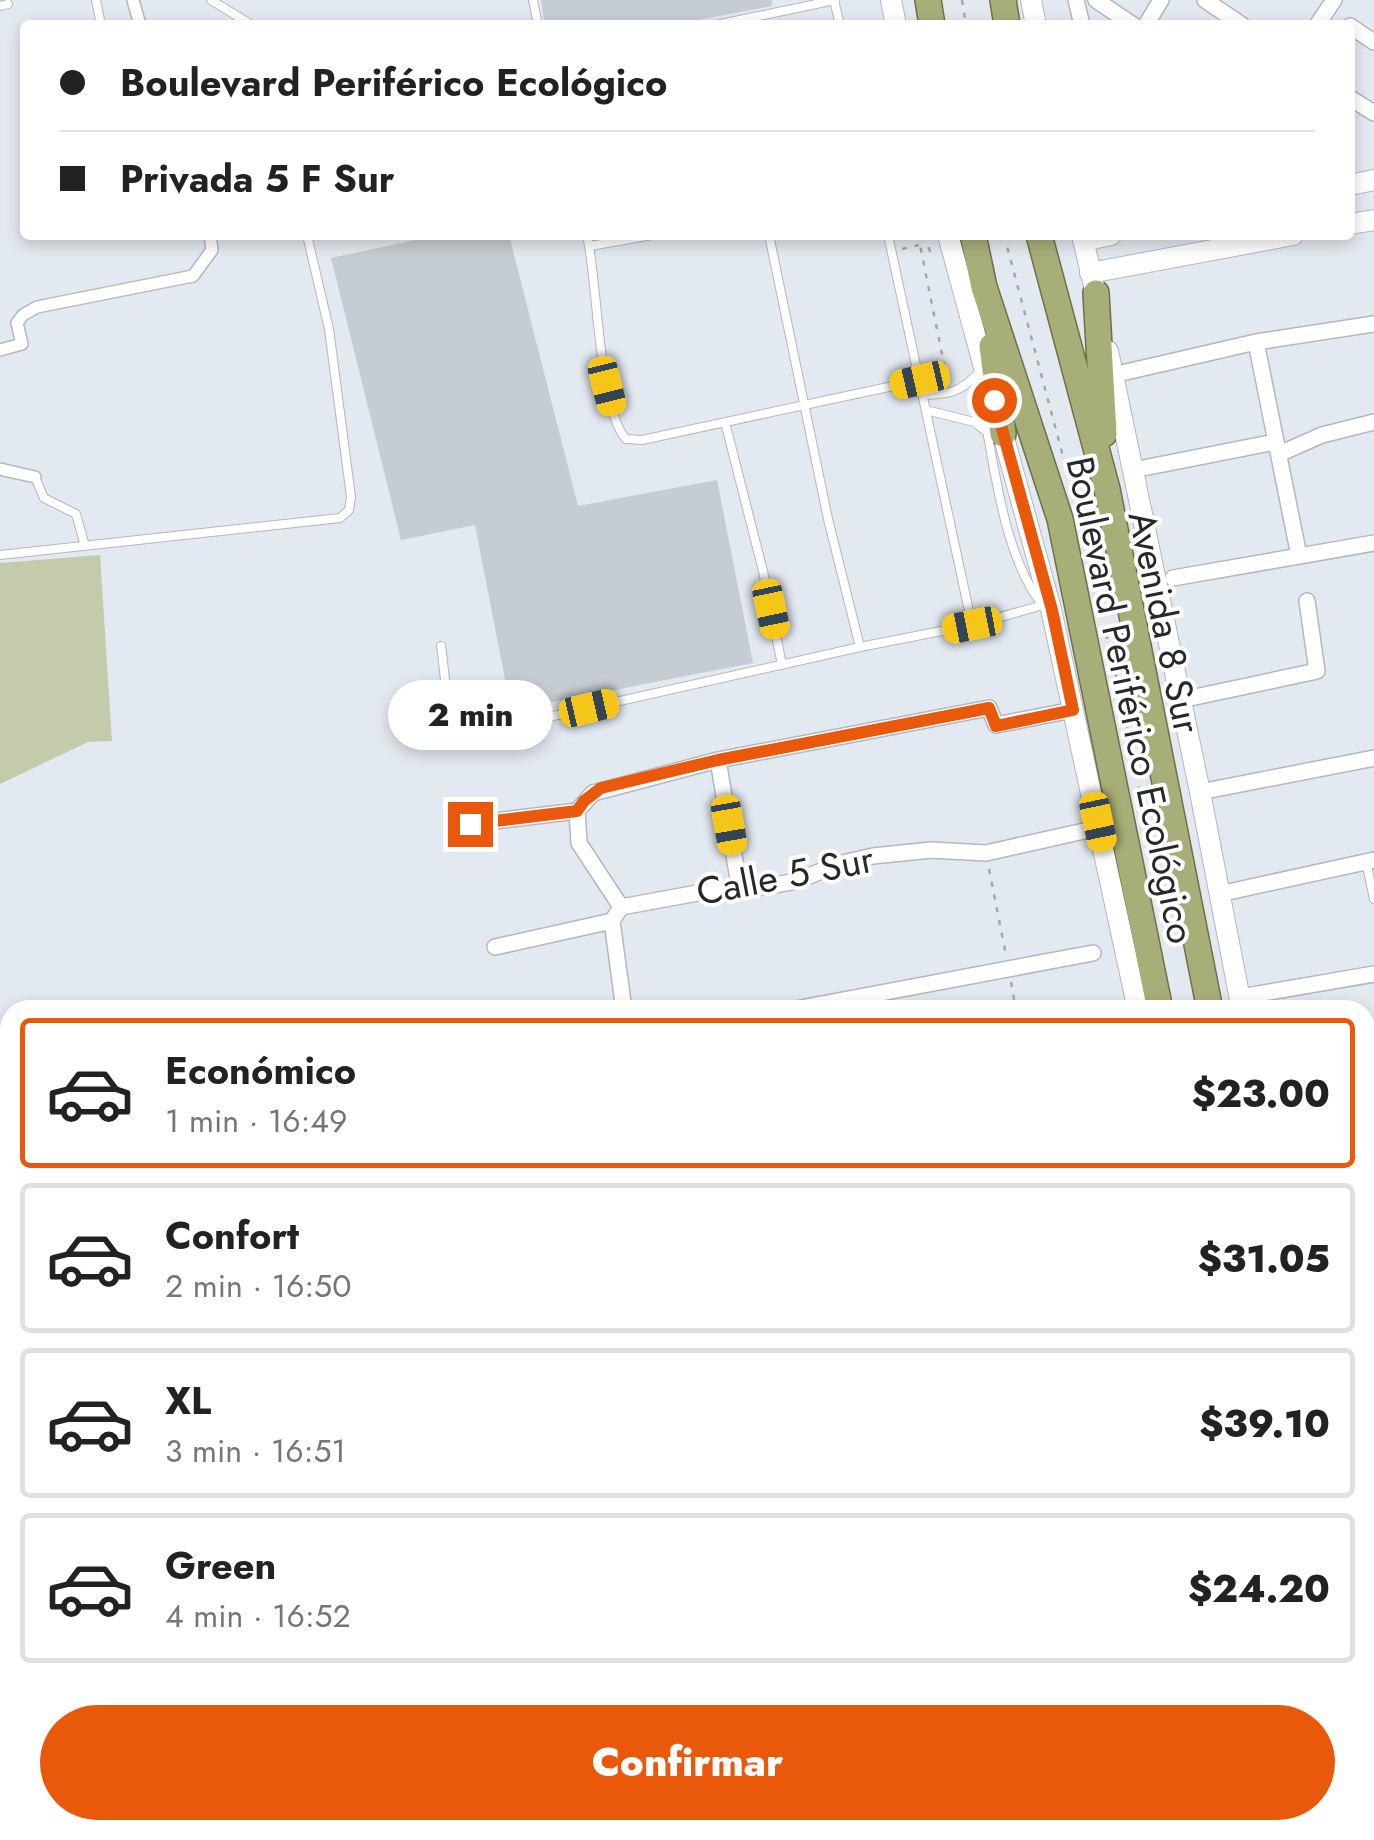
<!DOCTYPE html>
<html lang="es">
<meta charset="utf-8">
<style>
:root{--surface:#fff;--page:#f6f6f6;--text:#222;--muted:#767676;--line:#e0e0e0;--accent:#ea580c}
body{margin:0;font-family:Jost,sans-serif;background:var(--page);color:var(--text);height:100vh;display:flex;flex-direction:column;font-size:38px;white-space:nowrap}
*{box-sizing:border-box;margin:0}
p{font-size:32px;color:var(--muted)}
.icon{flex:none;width:55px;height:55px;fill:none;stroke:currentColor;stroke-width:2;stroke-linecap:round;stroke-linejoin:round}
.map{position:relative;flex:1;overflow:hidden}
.details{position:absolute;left:0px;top:1000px;width:1375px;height:840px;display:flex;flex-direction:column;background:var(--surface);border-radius:30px 30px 0 0;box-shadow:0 5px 15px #0003}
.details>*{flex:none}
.top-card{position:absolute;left:20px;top:20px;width:1335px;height:220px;border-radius:10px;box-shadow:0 5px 15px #0003;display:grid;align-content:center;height:220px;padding:0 40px;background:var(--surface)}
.end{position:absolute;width:45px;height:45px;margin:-22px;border:12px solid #ea580c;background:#fff;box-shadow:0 0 0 5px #fff}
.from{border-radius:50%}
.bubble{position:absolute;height:70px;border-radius:35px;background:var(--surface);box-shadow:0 5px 15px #0003;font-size:32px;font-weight:800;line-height:70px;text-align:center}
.car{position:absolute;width:30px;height:60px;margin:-30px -15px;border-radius:12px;box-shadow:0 0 8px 2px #0007;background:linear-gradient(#f5c518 24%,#345 0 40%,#f5c518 0 76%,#345 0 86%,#f5c518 0)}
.top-card b{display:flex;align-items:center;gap:35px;height:95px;font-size:38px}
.top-card b+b{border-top:2px solid var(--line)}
.top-card i{width:25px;height:25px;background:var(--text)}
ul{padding:18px 0 0;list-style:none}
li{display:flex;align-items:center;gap:30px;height:150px;margin:0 20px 15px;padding:0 20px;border:5px solid var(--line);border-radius:10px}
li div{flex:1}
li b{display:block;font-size:38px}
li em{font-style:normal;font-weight:800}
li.selected{border-color:var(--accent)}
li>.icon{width:90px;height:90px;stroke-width:1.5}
.primary-button{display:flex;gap:20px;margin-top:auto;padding:20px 40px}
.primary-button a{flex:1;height:115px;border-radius:60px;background:var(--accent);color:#fff;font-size:40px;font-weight:800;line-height:115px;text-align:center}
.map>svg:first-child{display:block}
.green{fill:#c3cbab}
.building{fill:#c6ccd4}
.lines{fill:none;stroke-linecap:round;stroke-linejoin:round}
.service-casing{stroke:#b2b8c0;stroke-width:10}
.pedestrian-casing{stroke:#b2b8c0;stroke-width:14}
.minor-casing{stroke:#b2b8c0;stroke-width:18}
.tertiary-casing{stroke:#b2b8c0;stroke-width:22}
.trunk-casing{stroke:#6c7247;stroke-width:28}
.path{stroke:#a2a7ad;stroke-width:2.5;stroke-dasharray:5 8;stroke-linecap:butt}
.service{stroke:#fff;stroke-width:8}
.pedestrian{stroke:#fff;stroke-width:11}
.minor{stroke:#fff;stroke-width:15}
.tertiary{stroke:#fff;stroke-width:20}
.trunk{stroke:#a8ae78;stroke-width:25}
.route{stroke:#ea580c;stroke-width:12}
.labels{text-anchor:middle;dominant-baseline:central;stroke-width:8;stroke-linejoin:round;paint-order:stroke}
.street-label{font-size:38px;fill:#26282b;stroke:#fff}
</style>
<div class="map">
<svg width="1374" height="1840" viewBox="0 0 1374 1840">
<rect width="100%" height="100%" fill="#e3e9f1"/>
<!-- green -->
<path class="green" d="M100,555L112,741L88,742L0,784V563Z
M922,1830H1261L1263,1840H925Z"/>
<!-- building -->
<path class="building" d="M541,0H772V6L672,25H545Z
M439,235H509L578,506L717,480L753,663L511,710L475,525L401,540L331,258Z"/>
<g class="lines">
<defs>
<path id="service" d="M96,0L101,25
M211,0L252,25
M533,0L538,25
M834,0L840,25
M0,6L8,4
M716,25L835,0
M587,235C598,283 598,408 626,439L642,440L921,380
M769,235L828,519L860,647
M888,235L972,625
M590,246L652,235
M977,374C991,441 1000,551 1041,603
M923,395C948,394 960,393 977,374
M926,410L974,422L990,434
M725,422L763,571L782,665
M35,477L44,498L76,514L85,546
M0,555L340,518L349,510L351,497L329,329L307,235
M441,646C446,675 443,721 473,734L860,647L972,625L1043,605
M1366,862L1374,899
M10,1351C0,1367 6,1383 10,1401
M1200,1830L1206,1840
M1100,1840L1105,1830"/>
<path id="pedestrian" d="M133,0L140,25
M0,350L22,344L17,323L23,315L37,307L193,276L212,250L210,235
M0,469L35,477"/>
<path id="minor" d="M1076,0L1082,25
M1096,0L1133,25
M1205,0L1242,25
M1146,25L1161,0
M1317,25L1334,0
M1350,26L1374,42
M1350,98L1374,113
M1256,342L1299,556
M1113,375L1256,342L1374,324
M1279,454L1322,435L1374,422
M1133,470L1275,442
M1173,578L1374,543
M1181,700L1317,671L1307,601
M718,760L740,891
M1200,792L1374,758
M470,824L577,811
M1219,894L1374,860
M621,907L579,843L577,811L593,793L718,760L989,708L996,725L1073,710
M612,921L624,1010
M495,947L612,921L621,907L714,890L740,891L797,881L838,864L873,856L931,850L986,853L1084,831
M1240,997L1374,974
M790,1010L1093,953
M1365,1076L1374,1074
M1365,1179L1374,1177
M1365,1283L1374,1282
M1365,1383L1374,1381
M1367,1530L1374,1528
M1365,1630L1374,1628
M100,1830L102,1840
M321,1830L323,1840
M481,1830L483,1840
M716,1830L718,1840
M391,1840L448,1830"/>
<path id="tertiary" d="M891,0L896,25
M1031,0L1036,25
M1350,185L1374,180
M1350,224L1374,220
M948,235L987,378
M1082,235L1099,307
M1083,241L1111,235
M1090,273L1293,235
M1108,351L1200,792L1242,1010
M999,420L1051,609L1138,1010
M0,1642L10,1640
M1365,1753L1374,1785
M1271,1830L1273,1840"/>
<path id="trunk" d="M928,0L932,25
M1003,0L1007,25
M973,235L984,287L1060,519L1160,1010
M1039,235L1107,489L1210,1010
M1096,293L1104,434
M992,346L1003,434
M1297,1830L1299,1840
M1361,1830L1363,1840"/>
</defs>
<!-- service casing -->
<use href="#service" class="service-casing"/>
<!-- pedestrian casing -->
<use href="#pedestrian" class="pedestrian-casing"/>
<!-- minor casing -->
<use href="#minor" class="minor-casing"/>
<!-- tertiary casing -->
<use href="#tertiary" class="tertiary-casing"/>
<!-- trunk casing -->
<use href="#trunk" class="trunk-casing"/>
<!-- path -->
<path class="path" d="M962,0L966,25
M918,235L947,379
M924,235L931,254
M1004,235L1068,475
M902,249L919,245
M1106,634L1125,714L1169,944
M989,869L1006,955
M1011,982L1016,1010"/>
<!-- service -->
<use href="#service" class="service"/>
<!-- pedestrian -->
<use href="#pedestrian" class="pedestrian"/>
<!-- minor -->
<use href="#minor" class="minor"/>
<!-- tertiary -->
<use href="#tertiary" class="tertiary"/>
<!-- trunk -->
<use href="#trunk" class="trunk"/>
</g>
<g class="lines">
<!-- route -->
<path class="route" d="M470,824L577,811L584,801L601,788L718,760L989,708L996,726L1073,710L1052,610L994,400"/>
</g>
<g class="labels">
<!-- street labels -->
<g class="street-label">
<text transform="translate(1165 622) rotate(78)">Avenida 8 Sur</text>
<text transform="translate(1131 700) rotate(78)">Boulevard Periférico Ecológico</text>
<text transform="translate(785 875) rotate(-11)">Calle 5 Sur</text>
</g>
</g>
</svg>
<i class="end from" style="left:994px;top:400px"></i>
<i class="end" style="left:470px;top:824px"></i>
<div class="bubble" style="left:388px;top:680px;width:165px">2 min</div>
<i class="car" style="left:920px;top:380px;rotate:257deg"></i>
<i class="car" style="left:607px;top:386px;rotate:166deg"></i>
<i class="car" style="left:771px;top:609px;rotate:168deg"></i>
<i class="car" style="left:972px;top:625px;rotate:259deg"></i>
<i class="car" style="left:589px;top:708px;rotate:77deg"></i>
<i class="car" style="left:1098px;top:822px;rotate:168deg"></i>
<i class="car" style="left:729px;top:825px;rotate:170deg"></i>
<div class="top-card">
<b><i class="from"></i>Boulevard Periférico Ecológico</b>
<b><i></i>Privada 5 F Sur</b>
</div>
<section class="details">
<ul>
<li class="selected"><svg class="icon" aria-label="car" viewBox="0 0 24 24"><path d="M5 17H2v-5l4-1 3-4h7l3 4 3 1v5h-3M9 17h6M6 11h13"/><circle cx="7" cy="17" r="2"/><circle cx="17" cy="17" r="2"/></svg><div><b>Económico</b><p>1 min · 16:49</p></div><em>$23.00</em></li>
<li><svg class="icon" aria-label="car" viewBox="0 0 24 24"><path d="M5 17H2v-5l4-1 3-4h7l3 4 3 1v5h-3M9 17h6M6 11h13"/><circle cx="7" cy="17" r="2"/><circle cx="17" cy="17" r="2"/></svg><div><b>Confort</b><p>2 min · 16:50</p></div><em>$31.05</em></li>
<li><svg class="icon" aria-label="car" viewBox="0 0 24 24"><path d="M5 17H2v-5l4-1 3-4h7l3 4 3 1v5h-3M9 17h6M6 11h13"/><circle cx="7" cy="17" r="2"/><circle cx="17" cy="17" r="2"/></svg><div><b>XL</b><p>3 min · 16:51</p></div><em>$39.10</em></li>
<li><svg class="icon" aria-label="car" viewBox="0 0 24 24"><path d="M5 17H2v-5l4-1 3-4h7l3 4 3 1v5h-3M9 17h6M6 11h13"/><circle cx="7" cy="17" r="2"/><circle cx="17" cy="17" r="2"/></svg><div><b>Green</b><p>4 min · 16:52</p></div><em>$24.20</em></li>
</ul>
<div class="primary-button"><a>Confirmar</a></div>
</section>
</div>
